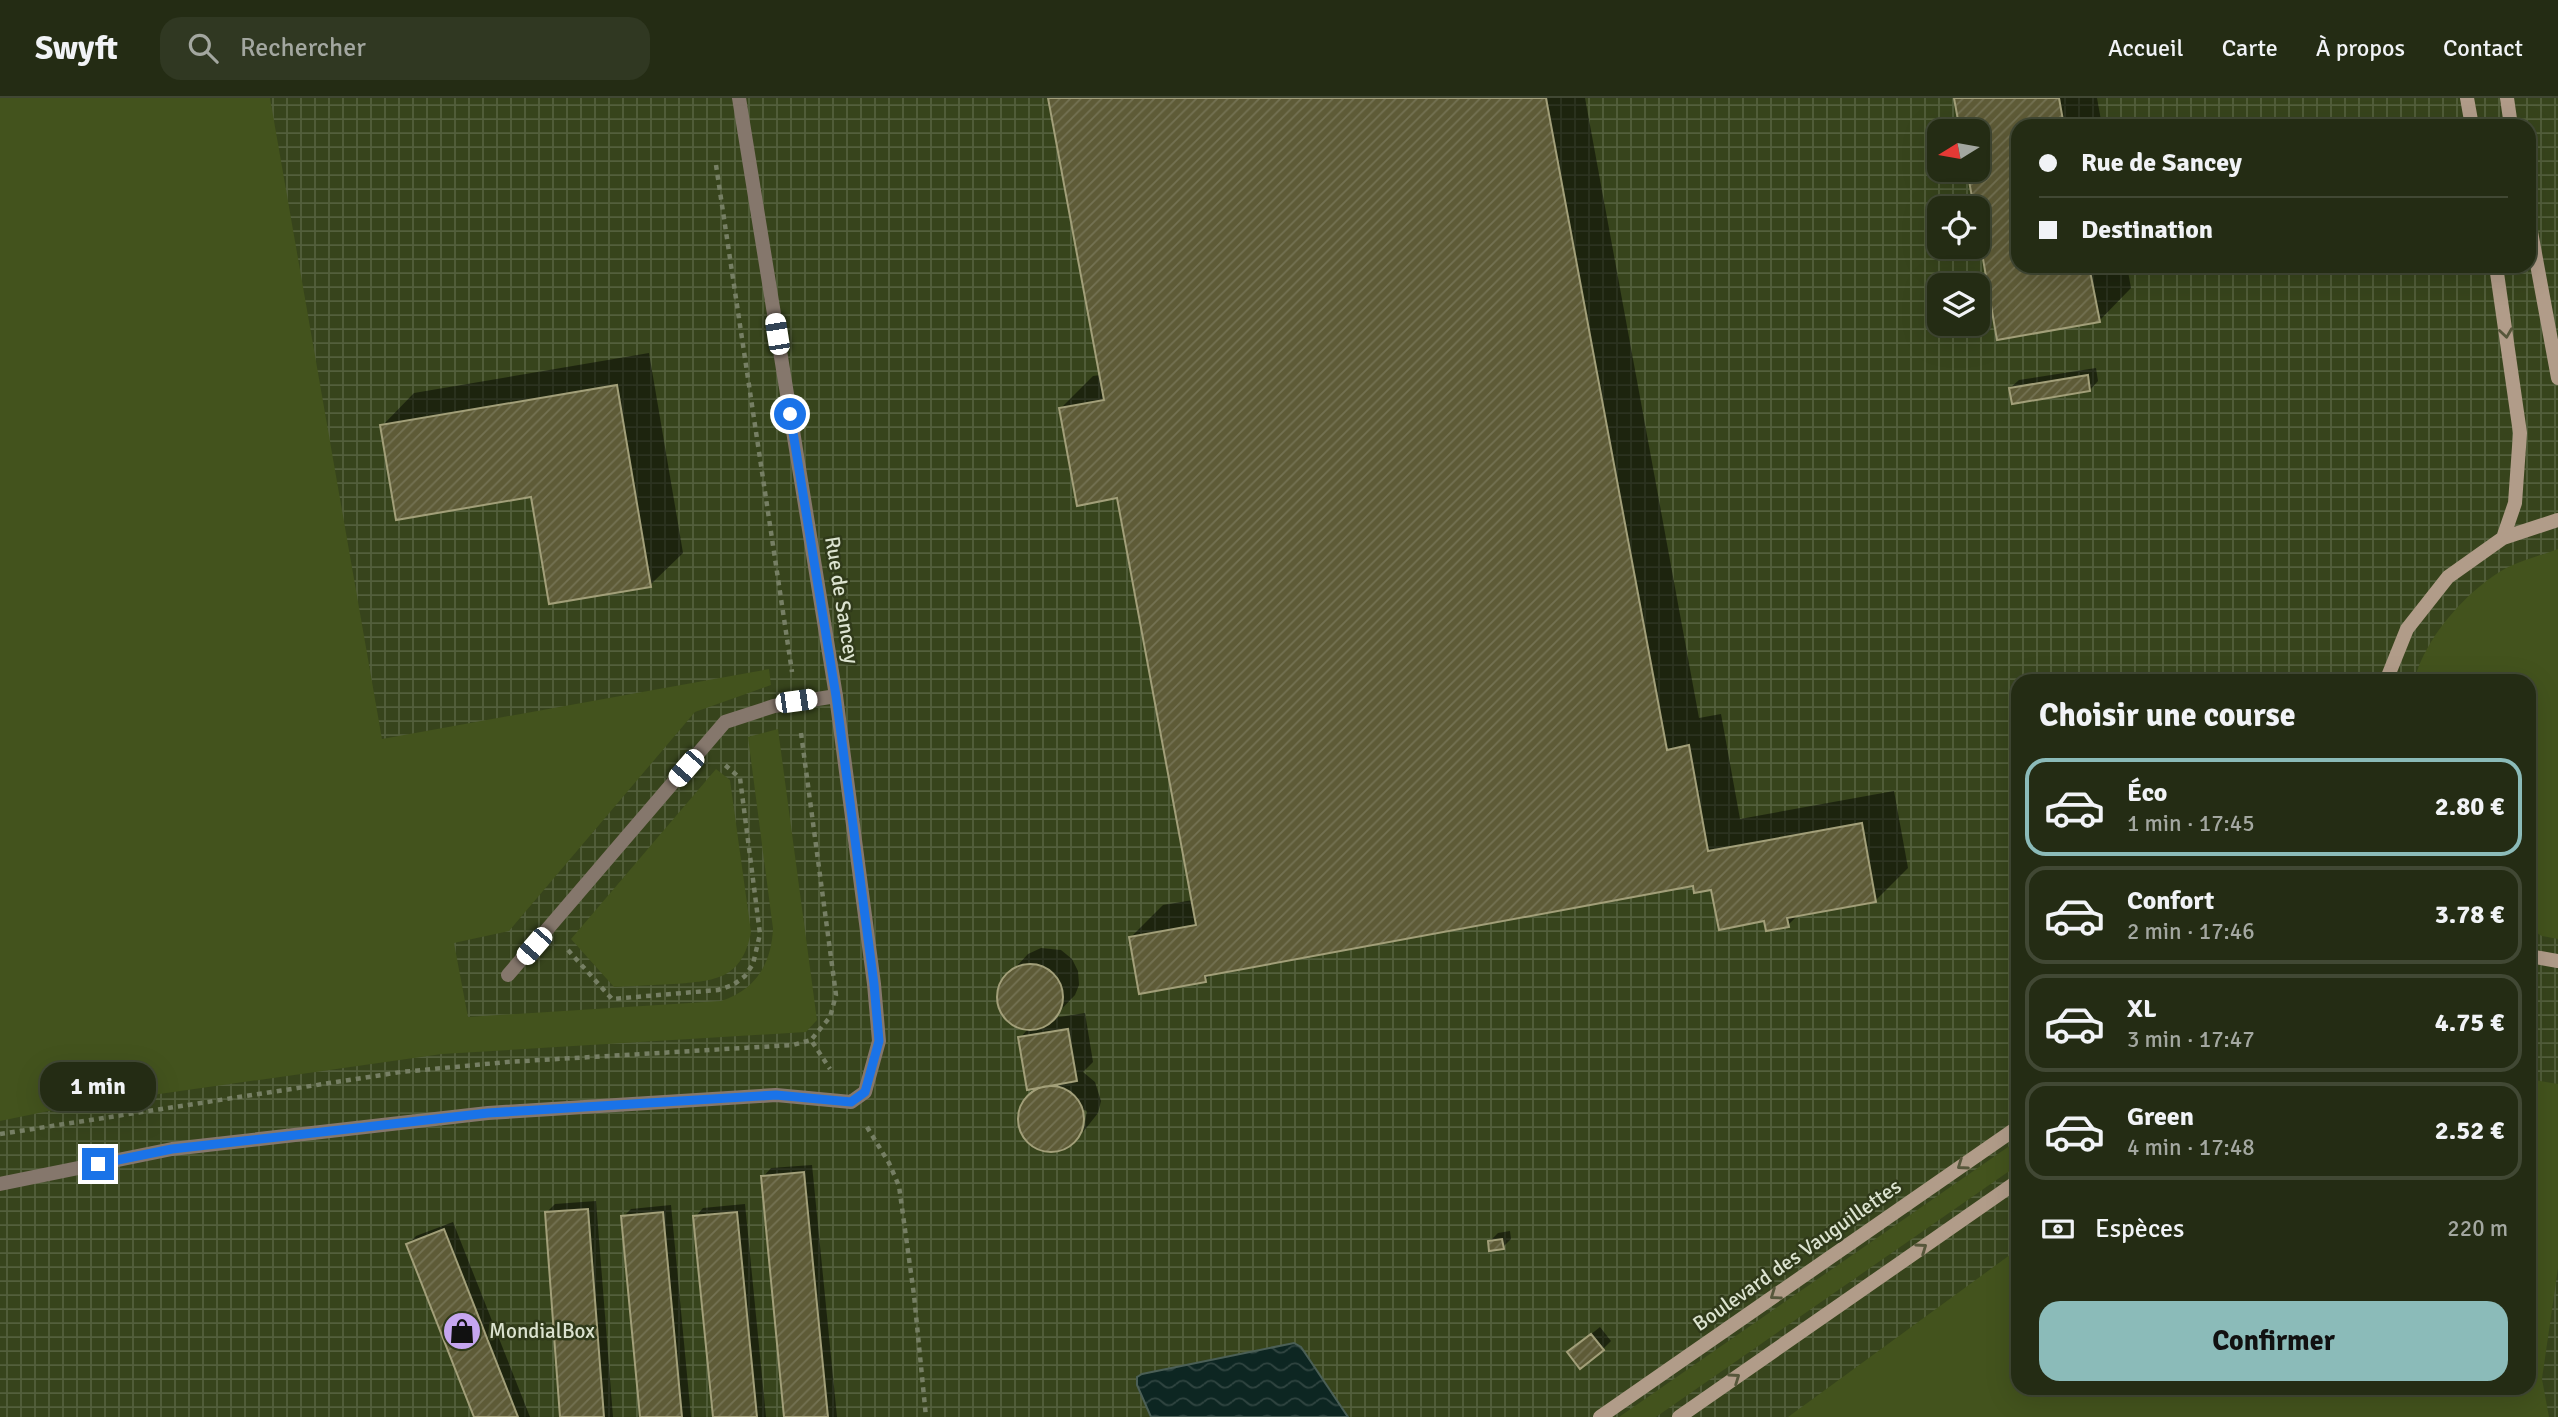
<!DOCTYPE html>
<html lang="fr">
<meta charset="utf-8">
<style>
:root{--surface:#242c14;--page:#303822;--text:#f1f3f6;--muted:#a3a7a0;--line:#414834;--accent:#8bbbb9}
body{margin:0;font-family:Signika,sans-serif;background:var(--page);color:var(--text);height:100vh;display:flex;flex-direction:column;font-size:26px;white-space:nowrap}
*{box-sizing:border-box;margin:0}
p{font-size:23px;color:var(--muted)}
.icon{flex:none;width:38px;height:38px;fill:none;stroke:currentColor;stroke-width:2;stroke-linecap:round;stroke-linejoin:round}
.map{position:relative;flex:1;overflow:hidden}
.side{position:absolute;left:2011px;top:576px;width:525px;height:721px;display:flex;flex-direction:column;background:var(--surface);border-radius:21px;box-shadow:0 7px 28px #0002,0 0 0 2px var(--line)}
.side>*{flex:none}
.top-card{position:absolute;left:2011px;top:21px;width:525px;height:154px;border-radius:21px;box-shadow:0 7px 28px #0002,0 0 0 2px var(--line);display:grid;align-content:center;height:154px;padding:0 28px;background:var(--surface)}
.needle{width:46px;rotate:259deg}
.buttons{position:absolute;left:1927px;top:21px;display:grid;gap:14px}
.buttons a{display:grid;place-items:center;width:63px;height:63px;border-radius:14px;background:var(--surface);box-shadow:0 7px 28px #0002,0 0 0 2px var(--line);font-size:35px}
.end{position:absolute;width:32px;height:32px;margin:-16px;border:9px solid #1a73e8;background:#fff;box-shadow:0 0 0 4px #fff}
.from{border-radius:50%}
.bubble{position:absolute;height:49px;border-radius:21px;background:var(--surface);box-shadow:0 7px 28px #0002,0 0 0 2px var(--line);font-size:23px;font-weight:700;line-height:49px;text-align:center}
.car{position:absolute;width:21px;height:42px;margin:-21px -10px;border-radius:9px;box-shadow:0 0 5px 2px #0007;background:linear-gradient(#fff 24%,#345 0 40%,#fff 0 76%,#345 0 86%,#fff 0)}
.top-card b{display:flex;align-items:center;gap:24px;height:66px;font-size:26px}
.top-card b+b{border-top:2px solid var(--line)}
.top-card i{width:18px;height:18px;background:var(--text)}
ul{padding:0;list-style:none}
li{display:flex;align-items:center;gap:21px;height:98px;margin:0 14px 10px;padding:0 14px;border:4px solid var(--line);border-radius:21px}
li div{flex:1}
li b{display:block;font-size:26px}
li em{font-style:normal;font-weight:700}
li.current{border-color:var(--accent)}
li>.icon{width:63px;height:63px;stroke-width:1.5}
h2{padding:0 28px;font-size:32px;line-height:84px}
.pay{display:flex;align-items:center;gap:18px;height:77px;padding:0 28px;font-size:26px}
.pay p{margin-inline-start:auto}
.button{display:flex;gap:14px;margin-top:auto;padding:14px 28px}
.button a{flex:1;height:80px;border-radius:21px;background:var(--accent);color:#111;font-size:28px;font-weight:700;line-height:80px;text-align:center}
header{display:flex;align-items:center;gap:42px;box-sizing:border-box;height:98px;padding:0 35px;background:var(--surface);border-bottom:2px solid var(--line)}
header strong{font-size:33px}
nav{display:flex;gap:38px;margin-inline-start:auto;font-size:24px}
.search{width:490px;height:63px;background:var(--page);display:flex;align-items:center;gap:18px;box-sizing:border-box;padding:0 24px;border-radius:21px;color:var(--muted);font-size:26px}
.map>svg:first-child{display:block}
.industrial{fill:url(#industrial-grid);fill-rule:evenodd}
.grass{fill:#43531d}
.water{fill:url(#water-waves);stroke:#4b5f56;stroke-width:2}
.shadow{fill:#0007}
.building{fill:url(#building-hatch);stroke:#a29f79;stroke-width:2}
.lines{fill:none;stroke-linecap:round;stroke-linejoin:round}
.path{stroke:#767f64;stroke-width:4.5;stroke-dasharray:5 5;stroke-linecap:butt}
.lane{stroke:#85776c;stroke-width:14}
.street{stroke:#85776c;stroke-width:14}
.secondary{stroke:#b19c89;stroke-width:14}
.oneway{stroke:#57573b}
.route{stroke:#1a73e8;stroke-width:9}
.labels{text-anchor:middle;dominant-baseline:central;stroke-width:5;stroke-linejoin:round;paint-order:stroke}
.street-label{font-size:21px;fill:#dce3d0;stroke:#303a1a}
.poi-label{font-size:21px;fill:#dce3d0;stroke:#303a1a;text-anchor:start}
</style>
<header>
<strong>Swyft</strong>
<div class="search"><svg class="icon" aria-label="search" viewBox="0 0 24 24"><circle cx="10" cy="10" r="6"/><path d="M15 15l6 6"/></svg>Rechercher</div>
<nav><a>Accueil</a><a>Carte</a><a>À propos</a><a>Contact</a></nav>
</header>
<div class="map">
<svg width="2558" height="1319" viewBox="0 0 2558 1319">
<defs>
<pattern id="industrial-grid" width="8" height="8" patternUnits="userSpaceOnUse" patternTransform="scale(1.75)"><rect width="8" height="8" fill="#37441c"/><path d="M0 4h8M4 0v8" fill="none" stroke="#535f3c"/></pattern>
<pattern id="water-waves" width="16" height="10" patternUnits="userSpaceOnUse" patternTransform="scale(1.75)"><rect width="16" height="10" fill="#0d2622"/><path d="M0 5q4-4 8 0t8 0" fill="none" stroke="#304541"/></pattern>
<pattern id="building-hatch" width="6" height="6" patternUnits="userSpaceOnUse" patternTransform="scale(1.75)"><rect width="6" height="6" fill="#5e5b37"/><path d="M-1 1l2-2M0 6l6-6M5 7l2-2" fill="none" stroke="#747253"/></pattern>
</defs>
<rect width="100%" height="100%" fill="#303a1a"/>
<!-- industrial -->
<path class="industrial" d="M0,0H2558V1319H0ZM2018,28H2529V168H2018ZM1939,33H1978V72H1939ZM1939,110H1978V149H1939ZM1939,187H1978V226H1939ZM2018,583H2529V1290H2018Z"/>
<!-- grass -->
<path class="grass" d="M0,0H270L382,641L769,571L771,587L695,614L509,833L454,845L468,919L721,903C755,892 771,867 773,831L748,639L778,631L817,922L806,934L442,956L68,1009L0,1023Z
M2558,451V841L2542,838L2529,831V583H2414C2425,540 2464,496 2501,473C2518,463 2540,458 2558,451Z
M716,671L730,682L751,834C742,881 716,883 674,886C654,887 634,888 614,889L571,841Z
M2529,981L2558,986V1170L2542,1281L2549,1319H1788L2018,1151V1290H2529Z
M2018,1042V1067L1656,1319H1619Z"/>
<!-- water -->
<path class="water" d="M1294,1245L1301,1249L1348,1319H1151L1137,1287V1279L1142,1276Z"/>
<!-- shadow -->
<path class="shadow" d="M1049,0H1585L1699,620L1721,616L1740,721L1894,693L1908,770L1876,802L1799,816L1788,827L1766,821L1712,789L1694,786L1213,875L1205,882L1131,839L1163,807L1193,802L1119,398L1060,311L1093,278L1101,277Z
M1956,0H2097L2102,28H2018V168H2127L2131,190L2099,223L1998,240L1978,122V110H1975L1969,72H1978V33H1962Z
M649,255L683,455L650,487L533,397L382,328L414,295Z
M2096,270L2098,283L2090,292L2010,290L2019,282Z
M1041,850L1061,852L1072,861L1078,873L1079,887L1075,897L1053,920L1085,915L1093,964L1083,974L1095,984L1101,1003L1098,1015L1083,1034L1087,1013L1084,1012L1079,1035H1082L1073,1045L1063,1050L1050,1053L1032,1046L1024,1037L1020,1015L1029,1000L1040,988L1020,940L1028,931L1011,925L1003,916L999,906L1001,885L1028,856Z
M812,1067L837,1319H786L763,1079L771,1070Z
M596,1103L613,1319H562L547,1114L555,1106Z
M745,1106L766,1319H714L695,1119L703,1110Z
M671,1107L691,1319H642L623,1119L631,1111Z
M453,1124L530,1319H476L408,1147L416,1138Z
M1510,1133L1511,1141L1503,1149L1490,1143L1498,1135Z
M1600,1229L1611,1243L1603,1251L1569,1254Z"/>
<!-- building -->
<path class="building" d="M1048,0H1546L1667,652L1689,647L1708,753L1862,725L1876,804L1787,820L1789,829L1766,833L1764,823L1719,832L1711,792L1694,795L1693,788L1205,878L1206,884L1139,896L1129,839L1196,827L1117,400L1077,408L1059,310L1104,302Z
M1954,0H2059L2064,28H2018V168H2089L2100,224L1997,242L1978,132V110H1974L1967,72H1978V33H1960Z
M2088,277L2090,293L2012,306L2009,290Z
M617,287L651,489L549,506L531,399L396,422L380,327Z
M997 899a33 33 0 1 1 66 0a33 33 0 1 1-66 0Z
M1068,931L1077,983L1027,992L1018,939Z
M1018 1021a33 33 0 1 1 66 0a33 33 0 1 1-66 0Z
M804,1074L828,1319H784L761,1078Z
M588,1111L604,1319H560L545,1114Z
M663,1114L682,1319H640L621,1118Z
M737,1114L757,1319H713L693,1118Z
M444,1131L518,1319H474L406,1146Z
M1502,1141L1504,1151L1489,1153L1488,1143Z
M1591,1236L1604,1252L1580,1271L1567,1254Z"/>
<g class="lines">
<!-- path -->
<path class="path" d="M716,67L792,574
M801,635L836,897L830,919L811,942
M568,852L612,901L718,892L733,887L745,878L753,866L760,836L740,680L725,667
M867,1029L889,1065L899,1088L914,1197L926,1319
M0,1036L401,974L507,964L793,947L811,942L830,971"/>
<!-- lane -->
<path class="lane" d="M508,877L725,624L774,608L836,598"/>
<!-- street -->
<path class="street" d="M0,1086L172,1051L488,1015L776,997L851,1004L865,994L879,943L874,886L836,598L739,0"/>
<!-- secondary -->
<path class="secondary" d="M2467,0L2472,28
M2507,0L2511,28
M2529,123L2558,280
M2496,168L2520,335L2515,405L2503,440
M2386,583L2407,531L2448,479L2503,440L2558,422
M2529,858L2558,863
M1600,1319L2018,1029
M1679,1319L2018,1083"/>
</g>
<!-- one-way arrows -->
<defs><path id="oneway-chevron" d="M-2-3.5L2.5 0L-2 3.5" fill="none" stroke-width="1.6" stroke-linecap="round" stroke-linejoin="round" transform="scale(1.75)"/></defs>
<g class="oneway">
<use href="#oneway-chevron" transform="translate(2506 235) rotate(82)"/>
<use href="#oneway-chevron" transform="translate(1962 1067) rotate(145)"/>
<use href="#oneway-chevron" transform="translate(1922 1150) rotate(-35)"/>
<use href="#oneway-chevron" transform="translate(1775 1197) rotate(145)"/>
<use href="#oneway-chevron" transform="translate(1735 1280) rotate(-35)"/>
</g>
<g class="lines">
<!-- route -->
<path class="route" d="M98,1066L172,1051L488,1015L776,997L851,1004L865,994L879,943L874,886L836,598L790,316"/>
</g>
<!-- icons -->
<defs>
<symbol id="shop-disc" viewBox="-11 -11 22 22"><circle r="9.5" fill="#c6a6f0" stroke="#303a1a"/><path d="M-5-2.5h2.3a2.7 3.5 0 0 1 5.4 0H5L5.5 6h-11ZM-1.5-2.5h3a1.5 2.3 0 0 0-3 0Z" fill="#111"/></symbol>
</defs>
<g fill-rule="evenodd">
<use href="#shop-disc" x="440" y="1211" width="44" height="44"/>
</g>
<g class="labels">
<!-- street labels -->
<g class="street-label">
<text transform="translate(842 502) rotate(81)">Rue de Sancey</text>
<text transform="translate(1797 1157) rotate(-35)">Boulevard des Vauguillettes</text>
</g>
<!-- poi labels -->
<g class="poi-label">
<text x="489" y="1233">MondialBox</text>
</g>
</g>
</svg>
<div class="buttons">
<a><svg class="needle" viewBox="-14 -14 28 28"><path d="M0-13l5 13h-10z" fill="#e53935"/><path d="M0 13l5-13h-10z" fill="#a3a7a0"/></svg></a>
<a><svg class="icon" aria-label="locate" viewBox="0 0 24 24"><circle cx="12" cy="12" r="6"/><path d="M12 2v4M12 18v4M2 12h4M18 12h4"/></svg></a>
<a><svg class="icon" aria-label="layers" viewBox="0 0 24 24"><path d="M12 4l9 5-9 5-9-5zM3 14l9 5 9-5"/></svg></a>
</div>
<i class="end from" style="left:790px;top:316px"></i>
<i class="end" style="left:98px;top:1066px"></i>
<div class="bubble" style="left:40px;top:964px;width:116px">1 min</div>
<i class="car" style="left:777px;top:236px;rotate:351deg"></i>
<i class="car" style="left:796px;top:603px;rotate:82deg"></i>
<i class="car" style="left:686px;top:670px;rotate:221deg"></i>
<i class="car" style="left:534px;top:848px;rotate:221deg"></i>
<div class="top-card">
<b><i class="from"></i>Rue de Sancey</b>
<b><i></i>Destination</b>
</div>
<section class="side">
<h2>Choisir une course</h2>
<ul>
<li class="current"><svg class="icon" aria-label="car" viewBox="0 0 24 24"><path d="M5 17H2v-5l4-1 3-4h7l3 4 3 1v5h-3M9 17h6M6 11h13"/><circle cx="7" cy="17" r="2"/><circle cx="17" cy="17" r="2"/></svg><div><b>Éco</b><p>1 min · 17:45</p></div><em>2.80 €</em></li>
<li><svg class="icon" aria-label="car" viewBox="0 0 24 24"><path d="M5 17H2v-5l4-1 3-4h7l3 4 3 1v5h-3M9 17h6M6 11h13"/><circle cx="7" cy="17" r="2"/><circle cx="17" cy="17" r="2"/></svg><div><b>Confort</b><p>2 min · 17:46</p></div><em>3.78 €</em></li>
<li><svg class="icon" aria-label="car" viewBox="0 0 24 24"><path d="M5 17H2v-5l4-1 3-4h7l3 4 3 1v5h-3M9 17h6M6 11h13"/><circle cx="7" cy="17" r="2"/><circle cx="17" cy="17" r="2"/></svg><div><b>XL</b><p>3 min · 17:47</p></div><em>4.75 €</em></li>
<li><svg class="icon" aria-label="car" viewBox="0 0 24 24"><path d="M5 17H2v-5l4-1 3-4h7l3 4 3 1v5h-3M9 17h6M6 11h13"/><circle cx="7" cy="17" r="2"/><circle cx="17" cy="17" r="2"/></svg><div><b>Green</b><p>4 min · 17:48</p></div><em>2.52 €</em></li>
</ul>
<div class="pay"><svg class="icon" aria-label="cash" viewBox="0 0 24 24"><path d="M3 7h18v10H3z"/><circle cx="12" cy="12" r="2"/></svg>Espèces<p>220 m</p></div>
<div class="button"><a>Confirmer</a></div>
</section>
</div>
